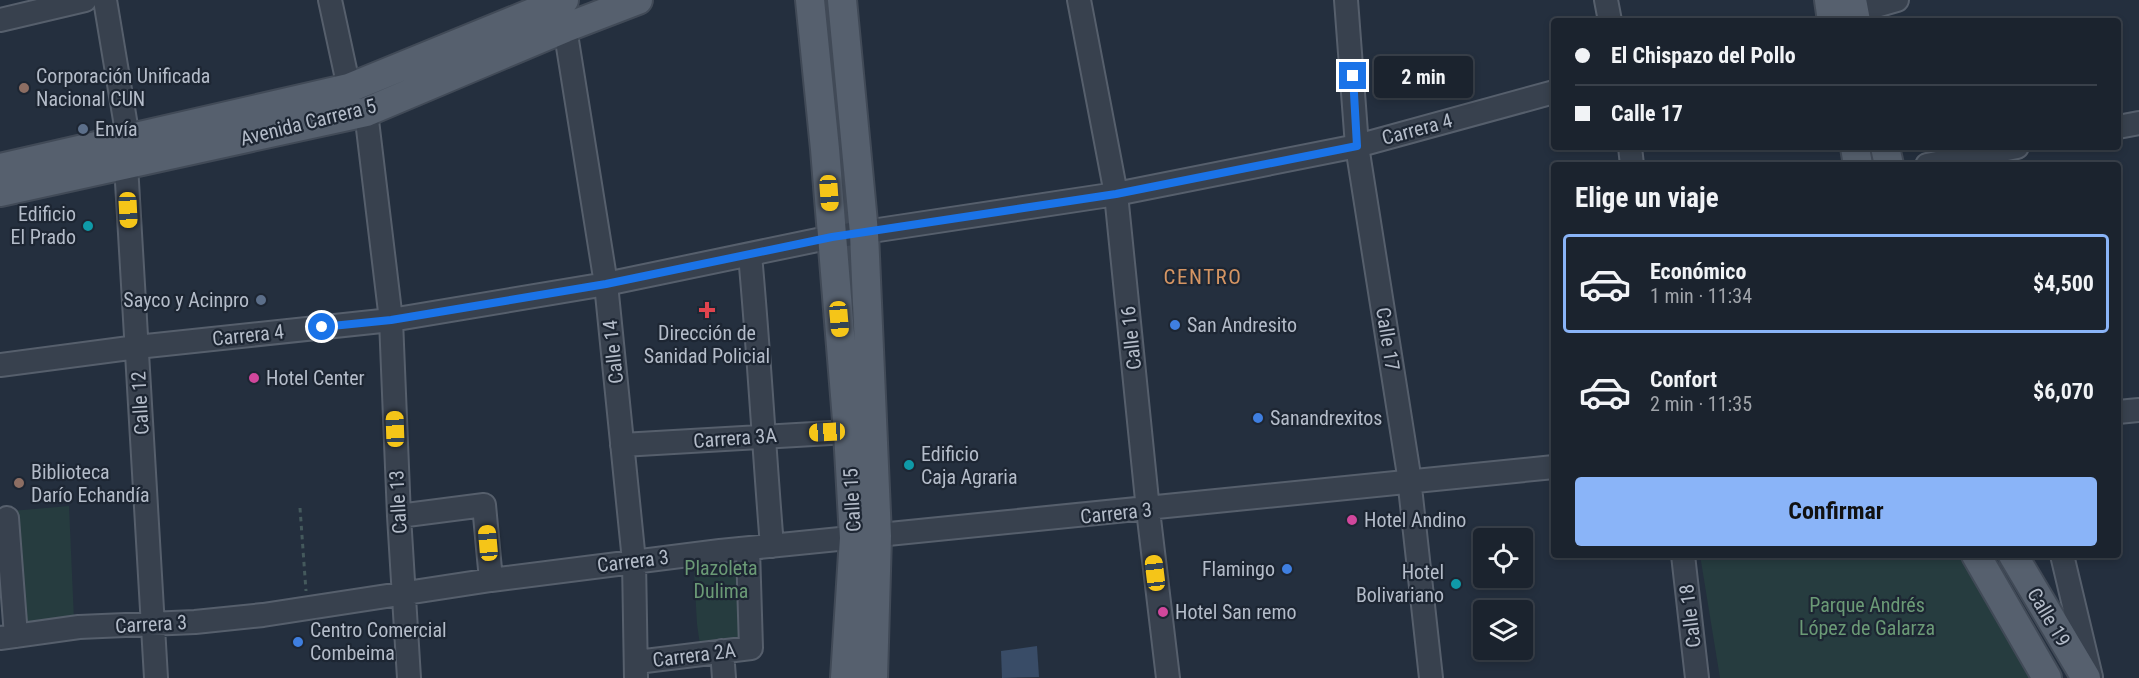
<!DOCTYPE html>
<html lang="es">
<meta charset="utf-8">
<style>
:root{--surface:#1b232e;--page:#242b36;--text:#f1f3f6;--muted:#a0a4aa;--line:#39404a;--accent:#8ab4f8}
body{margin:0;font-family:"Roboto Condensed",sans-serif;background:var(--page);color:var(--text);height:100vh;display:flex;flex-direction:column;font-size:22px;white-space:nowrap}
*{box-sizing:border-box;margin:0}
p{font-size:20px;color:var(--muted)}
.icon{flex:none;width:33px;height:33px;fill:none;stroke:currentColor;stroke-width:2;stroke-linecap:round;stroke-linejoin:round}
.map{position:relative;flex:1;overflow:hidden}
.sheet{position:absolute;left:1551px;top:162px;width:570px;height:396px;display:flex;flex-direction:column;background:var(--surface);border-radius:6px;box-shadow:0 3px 9px #0003,0 0 0 2px var(--line)}
.sheet>*{flex:none}
.hud{position:absolute;left:1551px;top:18px;width:570px;height:132px;border-radius:6px;box-shadow:0 3px 9px #0003,0 0 0 2px var(--line);display:grid;align-content:center;height:132px;padding:0 24px;background:var(--surface)}
.controls{position:absolute;left:1473px;top:528px;display:grid;gap:12px}
.controls a{display:grid;place-items:center;width:60px;height:60px;border-radius:6px;background:var(--surface);box-shadow:0 3px 9px #0003,0 0 0 2px var(--line);font-size:30px}
.end{position:absolute;width:27px;height:27px;margin:-14px;border:8px solid #1a73e8;background:#fff;box-shadow:0 0 0 3px #fff}
.from{border-radius:50%}
.bubble{position:absolute;height:42px;border-radius:6px;background:var(--surface);box-shadow:0 3px 9px #0003,0 0 0 2px var(--line);font-size:20px;font-weight:700;line-height:42px;text-align:center}
.car{position:absolute;width:18px;height:36px;margin:-18px -9px;border-radius:8px;box-shadow:0 0 4px 2px #0007;background:linear-gradient(#f5c518 24%,#345 0 40%,#f5c518 0 76%,#345 0 86%,#f5c518 0)}
.hud b{display:flex;align-items:center;gap:21px;height:57px;font-size:22px}
.hud b+b{border-top:2px solid var(--line)}
.hud i{width:15px;height:15px;background:var(--text)}
ul{padding:0;list-style:none}
li{display:flex;align-items:center;gap:18px;height:99px;margin:0 12px 9px;padding:0 12px;border:3px solid transparent;border-radius:6px}
li div{flex:1}
li b{display:block;font-size:22px}
li em{font-style:normal;font-weight:700}
li.on{border-color:var(--accent)}
li>.icon{width:54px;height:54px;stroke-width:1.5}
h2{padding:0 24px;font-size:27px;line-height:72px}
.primary-button{display:flex;gap:12px;margin-top:auto;padding:12px 24px}
.primary-button a{flex:1;height:69px;border-radius:6px;background:var(--accent);color:#111;font-size:24px;font-weight:700;line-height:69px;text-align:center}
.map>svg:first-child{display:block}
.green{fill:#263c3f}
.water{fill:#394c67}
.lines{fill:none;stroke-linecap:round;stroke-linejoin:round}
.minor-casing{stroke:#565f6c;stroke-width:26}
.major-casing{stroke:#414a57;stroke-width:32}
.path{stroke:#44595c;stroke-width:3;stroke-dasharray:4.5 4.5;stroke-linecap:butt}
.minor{stroke:#38414e;stroke-width:22}
.major{stroke:#56606e;stroke-width:28}
.route{stroke:#1a73e8;stroke-width:8}
.education-dot{fill:#8d6e63;stroke:#1d2633;stroke-width:2}
.service-dot{fill:#5c6f8a;stroke:#1d2633;stroke-width:2}
.culture-dot{fill:#0f9aa8;stroke:#1d2633;stroke-width:2}
.health-dot{fill:#e0444e;stroke:#1d2633;stroke-width:2}
.shop-dot{fill:#3f7fe0;stroke:#1d2633;stroke-width:2}
.hotel-dot{fill:#d1479c;stroke:#1d2633;stroke-width:2}
.labels{text-anchor:middle;dominant-baseline:central;stroke-width:4.5;stroke-linejoin:round;paint-order:stroke}
.poi-label{font-size:20px;fill:#b4bcc9;stroke:#1d2633;text-anchor:start}
.street-label{font-size:20px;fill:#b4bcc9;stroke:#1d2633}
.park-label{font-size:20px;fill:#6b9a76;stroke:#1d2633}
.neighbourhood-label{font-size:21px;letter-spacing:1.5px;fill:#d59563;stroke:#1d2633}
</style>
<div class="map">
<svg width="2139" height="678" viewBox="0 0 2139 678">
<rect width="100%" height="100%" fill="#242f3e"/>
<!-- green -->
<path class="green" d="M69,506L74,620L16,636L0,512Z
M745,549L749,646L701,652L697,624L693,554Z
M1700,555H1964L2034,678H1720Z"/>
<!-- water -->
<path class="water" d="M1037,646L1039,677L1002,678L1001,651Z"/>
<g class="lines">
<defs>
<path id="minor" d="M105,0L128,138
M330,0L349,88
M1079,0L1116,194L1148,510L1168,678
M1346,0L1357,146L1408,469L1431,678
M1606,0L1610,21
M1838,17L1897,0
M0,20L85,0
M565,28L606,284L634,561L636,678
M366,112L391,320L399,516L409,678
M2118,127L2139,123
M1630,147L1632,165
M126,165L156,678
M1927,165L2017,147
M750,255C759,352 764,449 772,546
M0,365L137,347L391,320L606,284L832,237L1116,194L1357,146L1554,92
M2118,412L2139,410
M622,445L848,432
M399,516L484,505L491,580
M7,518L16,636
M1683,555L1697,678
M2062,555L2091,677
M0,638L79,627L195,622L263,615L491,580L720,551L1554,467
M722,651L724,678
M637,662L751,648L748,549"/>
<path id="major" d="M810,0L825,149L848,432L854,538L845,678
M842,0L864,233L877,536L873,678
M1829,0L1832,21
M1852,0L1856,21
M1855,147L1858,165
M1885,147L1889,165
M0,168L349,88L564,0
M0,192L366,112L565,28L638,0
M1976,555L2047,678
M2013,555L2086,678"/>
</defs>
<!-- minor casing -->
<use href="#minor" class="minor-casing"/>
<!-- major casing -->
<use href="#major" class="major-casing"/>
<!-- path -->
<path class="path" d="M300,508L306,591"/>
<!-- minor -->
<use href="#minor" class="minor"/>
<!-- major -->
<use href="#major" class="major"/>
</g>
<g class="lines">
<!-- route -->
<path class="route" d="M322,327L391,320L606,284L832,237L1116,194L1357,146L1353,76"/>
</g>
<!-- markers -->
<g class="education-dot">
<circle cx="24" cy="88" r="6"/>
<circle cx="19" cy="483" r="6"/>
</g>
<g class="service-dot">
<circle cx="83" cy="129" r="6"/>
<circle cx="261" cy="300" r="6"/>
</g>
<g class="culture-dot">
<circle cx="88" cy="226" r="6"/>
<circle cx="909" cy="465" r="6"/>
<circle cx="1456" cy="584" r="6"/>
</g>
<path class="health-dot" d="M704 301h6v6h6v6h-6v6h-6v-6h-6v-6h6z"/>
<g class="shop-dot">
<circle cx="1175" cy="325" r="6"/>
<circle cx="1258" cy="418" r="6"/>
<circle cx="1287" cy="569" r="6"/>
<circle cx="298" cy="642" r="6"/>
</g>
<g class="hotel-dot">
<circle cx="254" cy="378" r="6"/>
<circle cx="1352" cy="520" r="6"/>
<circle cx="1163" cy="612" r="6"/>
</g>
<g class="labels">
<!-- poi labels -->
<g class="poi-label">
<text x="36" y="76">Corporación Unificada<tspan x="36" dy="23">Nacional CUN</tspan></text>
<text x="95" y="129">Envía</text>
<text x="76" y="214" text-anchor="end">Edificio<tspan x="76" dy="23">El Prado</tspan></text>
<text x="249" y="300" text-anchor="end">Sayco y Acinpro</text>
<text x="1187" y="325">San Andresito</text>
<text x="707" y="333" text-anchor="middle">Dirección de<tspan x="707" dy="23">Sanidad Policial</tspan></text>
<text x="266" y="378">Hotel Center</text>
<text x="1270" y="418">Sanandrexitos</text>
<text x="921" y="454">Edificio<tspan x="921" dy="23">Caja Agraria</tspan></text>
<text x="31" y="472">Biblioteca<tspan x="31" dy="23">Darío Echandía</tspan></text>
<text x="1364" y="520">Hotel Andino</text>
<text x="1275" y="569" text-anchor="end">Flamingo</text>
<text x="1444" y="572" text-anchor="end">Hotel<tspan x="1444" dy="23">Bolivariano</tspan></text>
<text x="1175" y="612">Hotel San remo</text>
<text x="310" y="630">Centro Comercial<tspan x="310" dy="23">Combeima</tspan></text>
</g>
<!-- street labels -->
<g class="street-label">
<text transform="translate(308 122) rotate(-14)">Avenida Carrera 5</text>
<text transform="translate(1417 129) rotate(-15)">Carrera 4</text>
<text transform="translate(248 335) rotate(-6)">Carrera 4</text>
<text transform="translate(1131 338) rotate(-96)">Calle 16</text>
<text transform="translate(1388 339) rotate(81)">Calle 17</text>
<text transform="translate(613 352) rotate(-96)">Calle 14</text>
<text transform="translate(140 403) rotate(-93)">Calle 12</text>
<text transform="translate(735 438) rotate(-4)">Carrera 3A</text>
<text transform="translate(852 500) rotate(-93)">Calle 15</text>
<text transform="translate(398 502) rotate(-93)">Calle 13</text>
<text transform="translate(1116 513) rotate(-6)">Carrera 3</text>
<text transform="translate(633 561) rotate(-7)">Carrera 3</text>
<text transform="translate(1690 616) rotate(-97)">Calle 18</text>
<text transform="translate(2049 617) rotate(59)">Calle 19</text>
<text transform="translate(151 624) rotate(-3)">Carrera 3</text>
<text transform="translate(694 655) rotate(-7)">Carrera 2A</text>
</g>
<!-- park labels -->
<g class="park-label">
<text x="721" y="568">Plazoleta<tspan x="721" dy="23">Dulima</tspan></text>
<text x="1867" y="605">Parque Andrés<tspan x="1867" dy="23">López de Galarza</tspan></text>
</g>
<!-- neighbourhood labels -->
<g class="neighbourhood-label">
<text x="1203" y="277">CENTRO</text>
</g>
</g>
</svg>
<div class="controls">
<a><svg class="icon" aria-label="locate" viewBox="0 0 24 24"><circle cx="12" cy="12" r="6"/><path d="M12 2v4M12 18v4M2 12h4M18 12h4"/></svg></a>
<a><svg class="icon" aria-label="layers" viewBox="0 0 24 24"><path d="M12 4l9 5-9 5-9-5zM3 14l9 5 9-5"/></svg></a>
</div>
<i class="end from" style="left:322px;top:327px"></i>
<i class="end" style="left:1353px;top:76px"></i>
<div class="bubble" style="left:1374px;top:56px;width:99px">2 min</div>
<i class="car" style="left:829px;top:193px;rotate:176deg"></i>
<i class="car" style="left:128px;top:210px;rotate:177deg"></i>
<i class="car" style="left:839px;top:319px;rotate:175deg"></i>
<i class="car" style="left:395px;top:429px;rotate:358deg"></i>
<i class="car" style="left:827px;top:432px;rotate:267deg"></i>
<i class="car" style="left:488px;top:543px;rotate:355deg"></i>
<i class="car" style="left:1155px;top:573px;rotate:353deg"></i>
<div class="hud">
<b><i class="from"></i>El Chispazo del Pollo</b>
<b><i></i>Calle 17</b>
</div>
<section class="sheet">
<h2>Elige un viaje</h2>
<ul>
<li class="on"><svg class="icon" aria-label="car" viewBox="0 0 24 24"><path d="M5 17H2v-5l4-1 3-4h7l3 4 3 1v5h-3M9 17h6M6 11h13"/><circle cx="7" cy="17" r="2"/><circle cx="17" cy="17" r="2"/></svg><div><b>Económico</b><p>1 min · 11:34</p></div><em>$4,500</em></li>
<li><svg class="icon" aria-label="car" viewBox="0 0 24 24"><path d="M5 17H2v-5l4-1 3-4h7l3 4 3 1v5h-3M9 17h6M6 11h13"/><circle cx="7" cy="17" r="2"/><circle cx="17" cy="17" r="2"/></svg><div><b>Confort</b><p>2 min · 11:35</p></div><em>$6,070</em></li>
</ul>
<div class="primary-button"><a>Confirmar</a></div>
</section>
</div>
